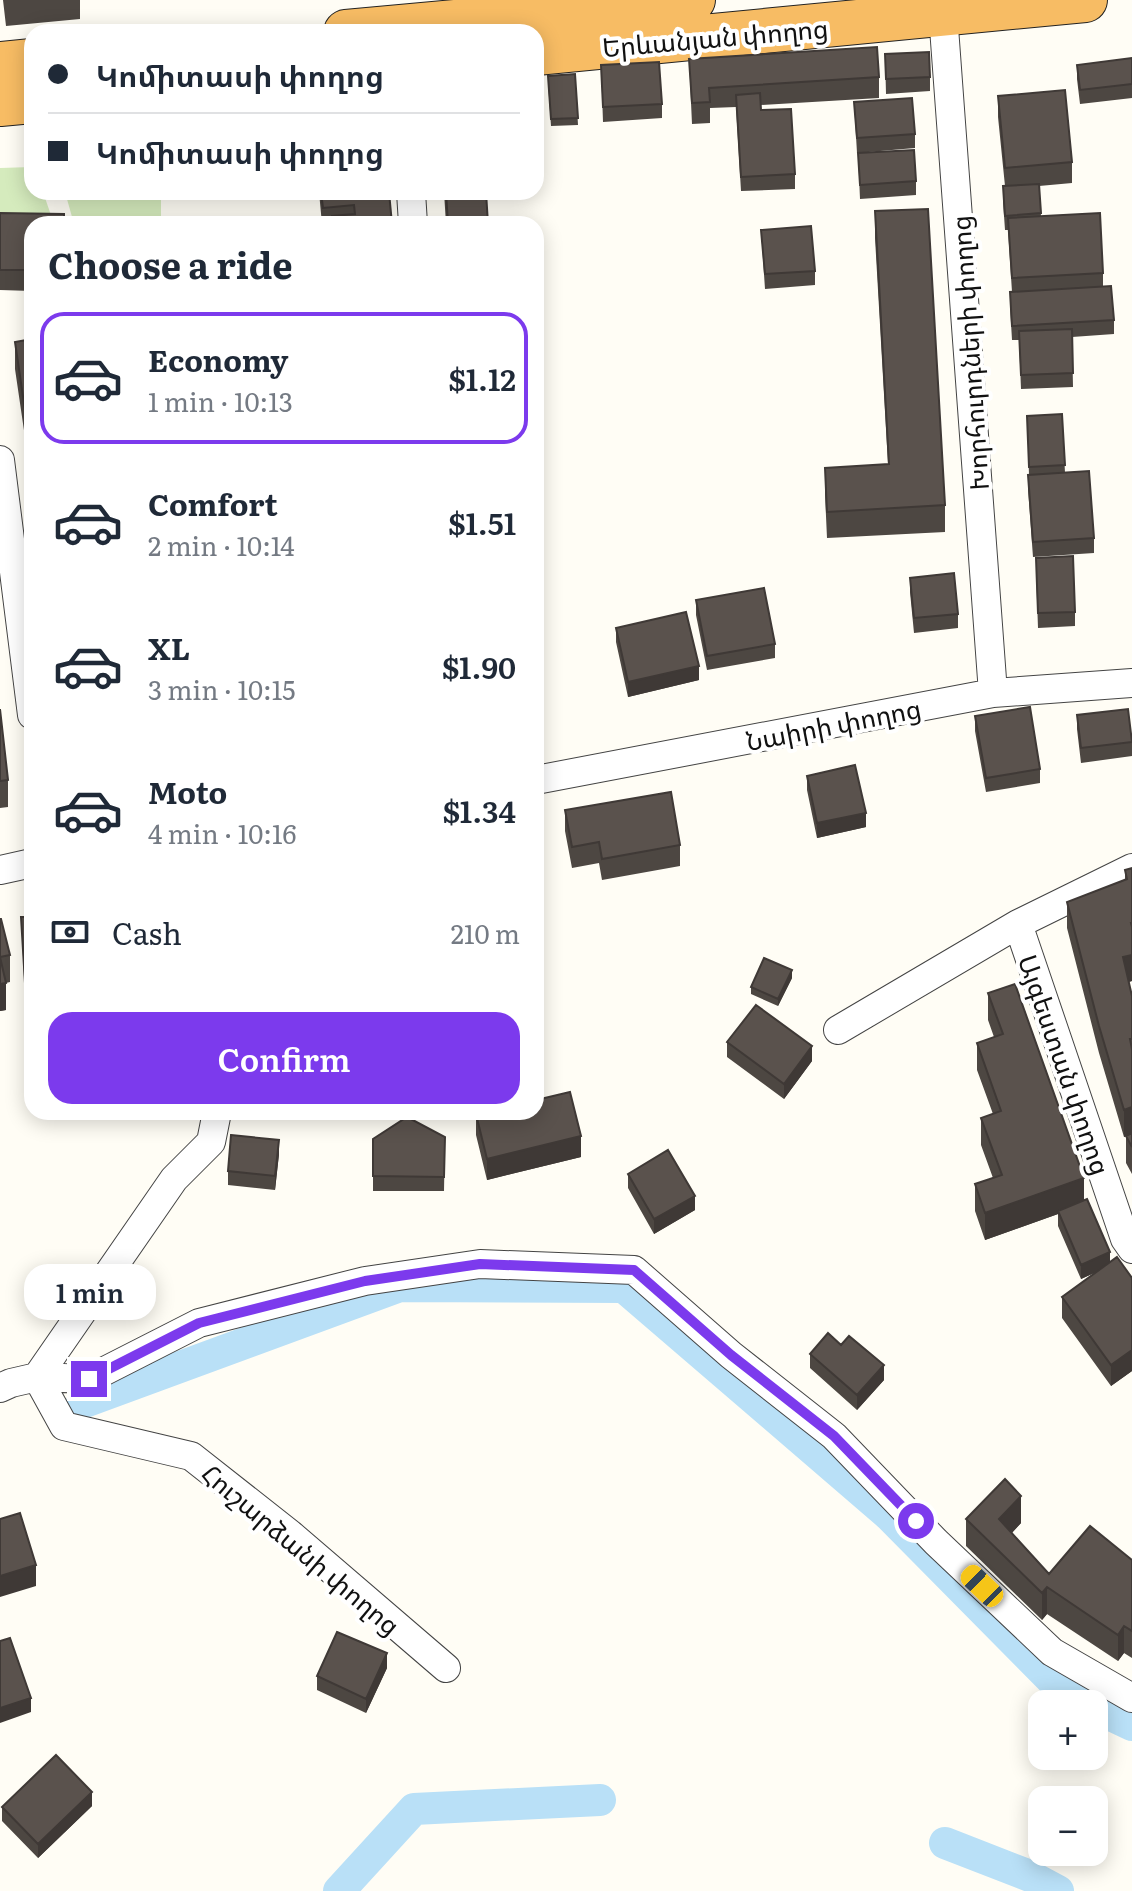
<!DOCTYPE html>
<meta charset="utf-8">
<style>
:root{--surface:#fff;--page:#f2f2f3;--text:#1f2937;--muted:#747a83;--line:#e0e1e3;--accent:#7c3aed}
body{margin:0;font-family:Literata,"Noto Sans Armenian",serif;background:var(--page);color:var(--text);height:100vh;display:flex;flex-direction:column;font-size:30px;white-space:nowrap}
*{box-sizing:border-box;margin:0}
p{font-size:26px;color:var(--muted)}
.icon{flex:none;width:44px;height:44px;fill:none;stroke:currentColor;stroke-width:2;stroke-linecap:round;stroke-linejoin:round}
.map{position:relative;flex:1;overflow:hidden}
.sheet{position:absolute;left:24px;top:216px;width:520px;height:904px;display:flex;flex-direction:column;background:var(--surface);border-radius:24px;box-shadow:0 4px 20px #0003}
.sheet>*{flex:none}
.hud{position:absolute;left:24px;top:24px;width:520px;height:176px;border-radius:24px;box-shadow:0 4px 20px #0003;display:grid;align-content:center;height:176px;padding:0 24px;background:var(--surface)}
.controls{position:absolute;left:1028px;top:1690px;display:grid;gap:16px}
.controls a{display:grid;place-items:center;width:80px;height:80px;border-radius:16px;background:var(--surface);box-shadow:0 4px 20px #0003;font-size:40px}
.end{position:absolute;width:36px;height:36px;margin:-18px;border:10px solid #7c3aed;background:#fff;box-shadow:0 0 0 4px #fff}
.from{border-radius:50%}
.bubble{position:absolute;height:56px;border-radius:24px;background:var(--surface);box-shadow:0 4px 20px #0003;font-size:26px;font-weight:600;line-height:56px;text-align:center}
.car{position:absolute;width:24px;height:48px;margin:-24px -12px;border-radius:10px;box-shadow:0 0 6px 2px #0007;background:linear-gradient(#f5c518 24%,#345 0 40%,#f5c518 0 76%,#345 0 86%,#f5c518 0)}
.hud b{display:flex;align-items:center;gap:28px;height:76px;font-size:30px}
.hud b+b{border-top:2px solid var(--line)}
.hud i{width:20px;height:20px;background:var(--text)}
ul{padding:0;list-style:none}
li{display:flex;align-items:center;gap:24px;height:132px;margin:0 16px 12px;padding:0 8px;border:4px solid transparent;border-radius:24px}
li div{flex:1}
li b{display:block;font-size:30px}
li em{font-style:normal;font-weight:600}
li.on{border-color:var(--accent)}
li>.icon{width:72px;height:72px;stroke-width:1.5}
h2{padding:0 24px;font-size:36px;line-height:96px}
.pay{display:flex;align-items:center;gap:20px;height:88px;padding:0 24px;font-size:30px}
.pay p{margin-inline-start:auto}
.button{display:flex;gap:16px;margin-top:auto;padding:16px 24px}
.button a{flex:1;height:92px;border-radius:24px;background:var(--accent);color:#fff;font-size:32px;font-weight:600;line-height:92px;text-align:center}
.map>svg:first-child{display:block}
.green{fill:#d5ebbd}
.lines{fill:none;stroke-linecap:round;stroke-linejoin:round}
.canal{stroke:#b9e0f7;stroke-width:32}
.minor-casing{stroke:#444;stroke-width:30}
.trunk-casing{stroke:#222;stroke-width:46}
.minor{stroke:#fff;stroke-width:28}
.trunk{stroke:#f7bc64;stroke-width:44}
.wall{fill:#4d4742}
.shaded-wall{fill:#3f3936}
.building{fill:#5a524d;stroke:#3f3936;stroke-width:2}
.route{stroke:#7c3aed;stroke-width:10}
.labels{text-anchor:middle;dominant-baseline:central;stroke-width:8;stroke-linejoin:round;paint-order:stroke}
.street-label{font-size:26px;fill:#111;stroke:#fff}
</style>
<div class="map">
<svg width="1132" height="1891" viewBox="0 0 1132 1891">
<rect width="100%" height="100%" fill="#fffdf5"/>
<!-- green -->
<path class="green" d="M32,167V192H43L54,224L0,227V168Z
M65,192H161V224H74Z"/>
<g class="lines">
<!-- canal -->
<path class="canal" d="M82,1403L400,1286L624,1287L889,1515L1066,1694L1088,1704
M1094,1707L1132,1725
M945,1843L1030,1876L1058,1891
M339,1891L414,1809L600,1800"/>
<defs>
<path id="minor" d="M943,14L993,693
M411,192L413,224
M0,460L32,715
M536,780L993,693L1132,683
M0,870L32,863
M1018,924L1125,1239L1132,1249
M838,1030L1018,924L1132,868
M217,1112L211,1142L174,1179L37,1377L64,1426L191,1456L290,1534L446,1668
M0,1388L11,1383L37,1377L89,1379L199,1323L365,1281L480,1264L634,1270L731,1355L834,1436L936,1542L1052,1652L1132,1698"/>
<path id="trunk" d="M346,32L693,0
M536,53L1085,0
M0,64L32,61
M0,104L32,101"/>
</defs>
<!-- minor casing -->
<use href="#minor" class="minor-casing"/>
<!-- trunk casing -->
<use href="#trunk" class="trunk-casing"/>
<!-- minor -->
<use href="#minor" class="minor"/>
<!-- trunk -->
<use href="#trunk" class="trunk"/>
</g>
<!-- wall -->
<path class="wall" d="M3,0H80V19L6,26Z
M885,54L930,77V91L886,94Z
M1132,58V98L1080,104L1077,79V65Z
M689,59L879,77V98L761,105V110L795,174V189L741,191L736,107L710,108V123L692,124Z
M601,65L662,104V118L603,122Z
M575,74L578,125L551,126L548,83Z
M998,96L1072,162V183L1039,186L1041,216L1103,273V287L1114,320V334L1072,337L1073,387L1021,389L1019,340H1012L1010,306V292H1012L1008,230H1005L1003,201V186H1005L998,117Z
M854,102L915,134V148L857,153Z
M858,153L916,181V195L860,199Z
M319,192H389L392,224H322Z
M444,192H486L488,224H446Z
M875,211L945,505V532L827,538L825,494V468L888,464L875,238Z
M0,213L32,224V291L0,290Z
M761,230L815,271V285L765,289Z
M32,339V485L15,369V342Z
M536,344L538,373V400H536Z
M1062,414L1065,473L1094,538V553L1033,557L1028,489V475H1029L1027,416Z
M1036,572L1075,612V626L1038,628Z
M910,578L958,614V628L914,633L910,592Z
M696,600L775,644V658L707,670L696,615Z
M616,628L699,680L628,697L616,642Z
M0,709L8,780V807L0,808Z
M1077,715L1132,742V756L1081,763L1077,729Z
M975,716L1040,769V783L986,792L975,731Z
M807,776L866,827L817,838L807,790Z
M565,810L680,845V866L602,880L599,863L572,868L565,831Z
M1132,868V981L1129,982L1132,996V1174L1126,1163V1136L1128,1135L1124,1137L1099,1053L1067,928V902L1125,880V870Z
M21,917H32V996L25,997Z
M0,919L10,955V982L6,983V1010L0,1011Z
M792,978L778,1006L751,994V987Z
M988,993L1084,1200L1110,1262L1132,1278V1371L1111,1386L1062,1318V1297L1096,1272L1081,1279L1058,1226V1214L985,1240L975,1211V1184L993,1178L981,1145V1118L993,1114L977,1070V1043L994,1037L988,1020Z
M727,1042L812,1061L784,1099L727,1057Z
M280,1112H298L297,1115Z
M476,1114L581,1157L487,1180L476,1135Z
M445,1137L444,1191H373V1139Z
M279,1154L275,1190L228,1185V1171Z
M628,1174L695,1210L654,1234L628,1188Z
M841,1345L884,1380L857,1410L810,1368V1354Z
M966,1519L1021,1523L1012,1533L1049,1574L1132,1560V1658L1124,1653L1118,1661L1047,1614L1042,1620L966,1546Z
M387,1668L366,1713L317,1690V1676Z
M92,1806L38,1858L2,1821V1807Z"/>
<!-- shaded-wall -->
<path class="shaded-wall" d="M699,666V680L628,697V682Z
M866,813V827L817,838V823Z
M1132,955V981L1123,983V957Z
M792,970V978L778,1006V999Z
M6,983V1010L0,1011V984Z
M812,1046V1061L784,1099V1084Z
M1132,1107V1134L1124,1137V1110Z
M581,1136V1157L487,1180V1159Z
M279,1140V1154L275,1190V1176Z
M1084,1178V1204L1058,1211V1214L985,1240V1213Z
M695,1196V1210L654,1234V1219Z
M1110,1252V1266L1081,1279V1265Z
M1132,1350V1371L1111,1386V1365Z
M884,1365V1380L857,1410V1395Z
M1021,1496V1523L999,1546V1519Z
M36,1565V1586L0,1597V1576Z
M1047,1587V1614L1042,1620V1593Z
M1124,1626V1653L1118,1661V1635Z
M387,1653V1668L366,1713V1699Z
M31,1698V1712L0,1723V1708Z
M92,1792V1806L38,1858V1844Z"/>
<!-- building -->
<path class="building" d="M877,47L879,77L709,88L710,102L692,103L689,59Z
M929,52L930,77L886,79L885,54Z
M1132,58V84L1080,90L1077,65Z
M659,62L662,104L603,107L601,65Z
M575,74L578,118L551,119L548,76Z
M1065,90L1072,162L1005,168L998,96Z
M760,93L761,110L791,109L795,174L741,177L736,95Z
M912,98L915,134L857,138L854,102Z
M914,150L916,181L860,185L858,153Z
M1039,184L1041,213L1005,216L1003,186Z
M321,192H389L392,224H332V216L355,214L354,205L323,208Z
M446,192H486L488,224H448Z
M928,209L945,505L827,512L825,468L889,464L875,211Z
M0,213L64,214V224H32V270H0Z
M1100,213L1103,273L1012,278L1008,218Z
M811,226L815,271L765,274L761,230Z
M1111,286L1114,320L1012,326L1010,292Z
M1072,329L1073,373L1021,375L1019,331Z
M32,339V458L15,342Z
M536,344L538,373H536Z
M1062,414L1065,465L1029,467L1027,416Z
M1089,471L1094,538L1033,542L1028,475Z
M1073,556L1075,612L1038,613L1036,558Z
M954,573L958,614L914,618L910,578Z
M764,588L775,644L707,656L696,600Z
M686,612L699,666L628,682L616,628Z
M1030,707L1040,769L986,778L975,716Z
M0,709L8,780L0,781Z
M1128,709L1132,742L1081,748L1077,715Z
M855,765L866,813L817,823L807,776Z
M671,792L680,845L602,859L599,842L572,847L565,810Z
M1132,868V923H1131L1132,927V955L1123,957L1132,996V1039H1130L1132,1049V1107L1124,1110L1099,1026L1067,902L1127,879L1125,870Z
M21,917H32V982L25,983Z
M0,919H1L10,955L0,957L6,983L0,984Z
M764,958L792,970L778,999L751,987Z
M1015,984L1084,1178L985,1213L975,1184L1002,1175L981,1118L1001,1111L977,1043L1003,1034L988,993Z
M756,1005L812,1046L784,1084L727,1042Z
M570,1092L581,1136L487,1159L476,1114L484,1112H536V1100Z
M407,1117L445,1137L444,1177L373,1176V1139Z
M1132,1133V1147L1126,1136Z
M231,1135L279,1140L275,1176L228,1171Z
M668,1150L695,1196L654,1219L628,1174Z
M1087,1199L1110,1252L1081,1265L1058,1211Z
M1117,1257L1132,1278V1350L1111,1365L1062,1297Z
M828,1333L841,1345L849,1336L884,1365L857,1395L810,1354Z
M1005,1479L1021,1496L999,1519L1049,1574L1090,1526L1132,1560V1631L1124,1626L1118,1635L1047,1587L1042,1593L966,1519Z
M20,1513L36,1565L0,1576V1519Z
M337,1632L387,1653L366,1699L317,1676Z
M10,1638L31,1698L0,1708V1641Z
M56,1755L92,1792L38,1844L2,1807Z"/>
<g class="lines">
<!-- route -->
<path class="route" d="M89,1379L199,1323L365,1281L480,1264L634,1270L731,1355L834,1436L916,1521"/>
</g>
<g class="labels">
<!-- street labels -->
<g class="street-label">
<text transform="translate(715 36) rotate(-5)">Երևանյան փողոց</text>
<text transform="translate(968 353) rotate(-94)">Խորհուրդների փողոց</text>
<text transform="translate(833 723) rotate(-11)">Նաիրի փողոց</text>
<text transform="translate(1066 1064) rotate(71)">Այգեստան փողոց</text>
<text transform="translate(302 1548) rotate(40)">Հուշարձանի փողոց</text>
</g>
</g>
</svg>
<div class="controls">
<a>+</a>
<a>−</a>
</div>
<i class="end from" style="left:916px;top:1521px"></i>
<i class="end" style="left:89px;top:1379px"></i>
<div class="bubble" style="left:24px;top:1264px;width:132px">1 min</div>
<i class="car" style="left:982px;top:1586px;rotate:314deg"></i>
<div class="hud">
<b><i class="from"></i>Կոմիտասի փողոց</b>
<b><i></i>Կոմիտասի փողոց</b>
</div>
<section class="sheet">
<h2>Choose a ride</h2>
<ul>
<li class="on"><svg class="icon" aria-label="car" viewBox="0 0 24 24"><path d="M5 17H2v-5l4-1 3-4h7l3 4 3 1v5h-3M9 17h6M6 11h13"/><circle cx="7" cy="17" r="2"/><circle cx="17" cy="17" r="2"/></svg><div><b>Economy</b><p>1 min · 10:13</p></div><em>$1.12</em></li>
<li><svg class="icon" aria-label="car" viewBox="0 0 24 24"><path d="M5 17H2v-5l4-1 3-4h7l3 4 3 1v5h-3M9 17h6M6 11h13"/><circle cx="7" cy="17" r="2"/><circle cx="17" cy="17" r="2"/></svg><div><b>Comfort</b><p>2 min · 10:14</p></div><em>$1.51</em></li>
<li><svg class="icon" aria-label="car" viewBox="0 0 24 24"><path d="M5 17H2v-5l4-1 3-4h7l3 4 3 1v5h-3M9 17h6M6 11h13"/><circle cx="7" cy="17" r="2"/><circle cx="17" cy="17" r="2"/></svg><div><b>XL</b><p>3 min · 10:15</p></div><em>$1.90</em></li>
<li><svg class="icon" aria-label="car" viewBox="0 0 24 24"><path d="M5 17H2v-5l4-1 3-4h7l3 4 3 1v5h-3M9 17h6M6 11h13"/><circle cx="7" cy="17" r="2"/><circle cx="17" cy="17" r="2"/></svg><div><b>Moto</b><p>4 min · 10:16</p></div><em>$1.34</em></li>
</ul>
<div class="pay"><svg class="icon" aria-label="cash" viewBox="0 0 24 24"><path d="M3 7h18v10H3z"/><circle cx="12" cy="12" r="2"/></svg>Cash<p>210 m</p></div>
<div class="button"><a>Confirm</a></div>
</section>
</div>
